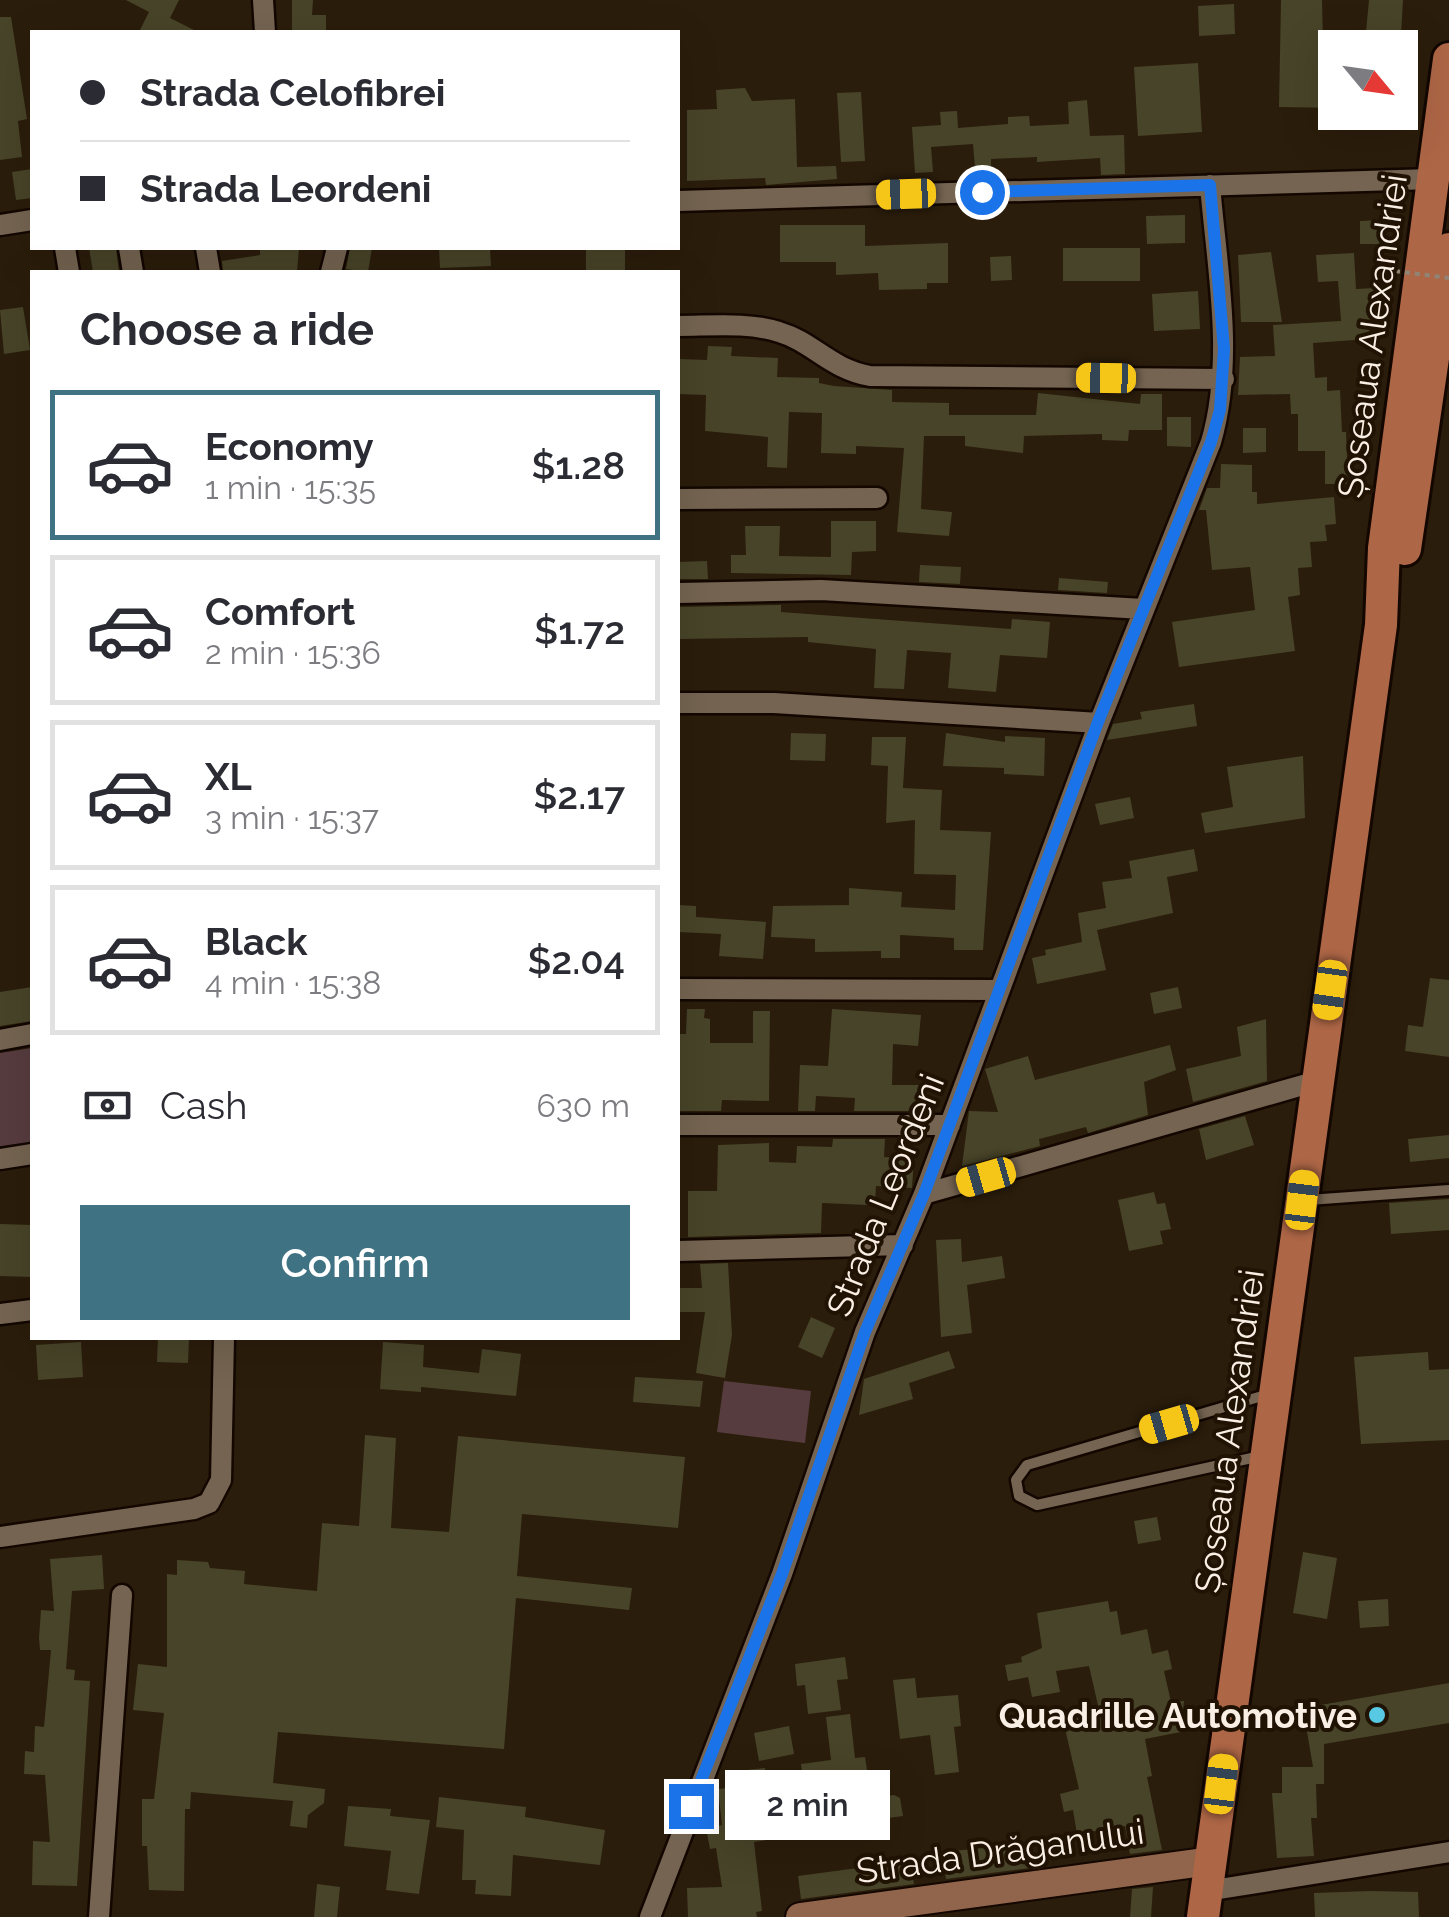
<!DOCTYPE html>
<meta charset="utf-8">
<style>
:root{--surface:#fff;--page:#f7f7f7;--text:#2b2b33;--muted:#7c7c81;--line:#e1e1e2;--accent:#3f7282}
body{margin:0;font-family:Raleway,sans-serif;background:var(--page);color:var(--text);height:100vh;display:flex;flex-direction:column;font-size:38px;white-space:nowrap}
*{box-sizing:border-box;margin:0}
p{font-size:32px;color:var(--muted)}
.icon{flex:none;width:55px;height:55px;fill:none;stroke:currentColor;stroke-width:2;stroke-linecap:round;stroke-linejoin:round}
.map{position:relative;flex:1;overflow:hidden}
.sheet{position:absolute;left:30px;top:270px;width:650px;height:1070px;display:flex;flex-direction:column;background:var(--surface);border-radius:0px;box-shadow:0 10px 40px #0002}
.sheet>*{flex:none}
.top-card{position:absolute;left:30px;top:30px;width:650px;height:220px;border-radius:0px;box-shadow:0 10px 40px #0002;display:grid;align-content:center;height:220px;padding:0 50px;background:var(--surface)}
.needle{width:65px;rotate:119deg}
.fabs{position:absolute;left:1318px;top:30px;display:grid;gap:20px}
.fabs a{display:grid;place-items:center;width:100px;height:100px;border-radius:0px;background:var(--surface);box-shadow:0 10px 40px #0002;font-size:50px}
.end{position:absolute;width:45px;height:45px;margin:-22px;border:12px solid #1a73e8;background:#fff;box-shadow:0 0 0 5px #fff}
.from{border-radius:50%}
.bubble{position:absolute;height:70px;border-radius:0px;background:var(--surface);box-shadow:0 10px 40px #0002;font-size:32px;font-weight:600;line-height:70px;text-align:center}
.car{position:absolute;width:30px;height:60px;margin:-30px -15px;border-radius:12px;box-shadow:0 0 8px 2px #0007;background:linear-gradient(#f5c518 24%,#345 0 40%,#f5c518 0 76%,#345 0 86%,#f5c518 0)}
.top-card b{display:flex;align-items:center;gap:35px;height:95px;font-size:38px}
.top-card b+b{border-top:2px solid var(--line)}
.top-card i{width:25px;height:25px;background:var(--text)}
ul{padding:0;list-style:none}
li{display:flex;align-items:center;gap:30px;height:150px;margin:0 20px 15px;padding:0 30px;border:5px solid var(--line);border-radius:0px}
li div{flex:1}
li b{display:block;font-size:38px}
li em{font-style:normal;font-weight:600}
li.on{border-color:var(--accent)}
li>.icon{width:90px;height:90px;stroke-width:1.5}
h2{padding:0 50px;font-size:45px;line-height:120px}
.pay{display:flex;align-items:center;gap:25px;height:110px;padding:0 50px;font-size:38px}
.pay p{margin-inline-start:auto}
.primary-button{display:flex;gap:20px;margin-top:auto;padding:20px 50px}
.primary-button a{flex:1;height:115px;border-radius:0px;background:var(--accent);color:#fff;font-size:40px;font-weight:600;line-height:115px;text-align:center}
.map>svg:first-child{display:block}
.green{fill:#573c3f}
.building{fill:#484429}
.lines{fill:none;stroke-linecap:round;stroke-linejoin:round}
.lane-casing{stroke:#130700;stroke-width:15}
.street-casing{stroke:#130700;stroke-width:25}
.secondary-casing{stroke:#130700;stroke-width:32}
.primary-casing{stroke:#130700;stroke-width:38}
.lane{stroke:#756451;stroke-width:10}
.street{stroke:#756451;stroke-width:20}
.secondary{stroke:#91654b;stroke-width:28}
.primary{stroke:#ad6646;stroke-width:32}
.path-bridge{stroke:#908476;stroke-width:4;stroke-dasharray:5 5;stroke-linecap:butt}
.route{stroke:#1a73e8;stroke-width:12}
.poi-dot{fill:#57c9e3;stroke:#211304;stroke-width:4}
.labels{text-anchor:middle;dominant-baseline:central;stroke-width:8;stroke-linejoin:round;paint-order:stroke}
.street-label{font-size:35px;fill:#f9efe4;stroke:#211304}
.poi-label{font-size:35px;font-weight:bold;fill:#f9efe4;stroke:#211304;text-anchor:end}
</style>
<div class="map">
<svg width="1449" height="1917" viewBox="0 0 1449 1917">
<rect width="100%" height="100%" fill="#2b1d0b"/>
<!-- green -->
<path class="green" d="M32,1048V1151L0,1156V1053Z
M724,1381L811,1391L805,1443L717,1432Z"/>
<!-- building -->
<path class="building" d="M126,0H179L170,18L198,32H139L149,12Z
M292,0H313L312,15H326V32H292Z
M1281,0H1322L1324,89H1335V108L1279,107Z
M1369,0H1403L1401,35L1366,32Z
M1234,4L1235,34L1199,36L1198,6Z
M0,17H11L27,119L18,121L22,157L0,160Z
M1198,63L1202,132L1138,136L1134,67Z
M745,88L752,101L795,99L797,167L836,166L837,179L766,185L765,178L687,181V110L717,109L716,90Z
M861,92L865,161L841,162L837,93Z
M1087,100L1090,136L1124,135L1125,174L1101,175L1100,158L1037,162V157L991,159V167L975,168L973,144L931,147L933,172L915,173L912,127L941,125L940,112L957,111L958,128L1008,124V117L1029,116L1030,126L1069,124L1068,102Z
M32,169V198L16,200L12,172Z
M1185,215V243L1147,244L1146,216Z
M1382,220V244H1360V221Z
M780,225H865V246L948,243V283H927V289L879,290L878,273L836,275V262H780Z
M89,248H116L119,272H93Z
M260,248H299L297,272H223L222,261L260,255Z
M350,248H372L368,272L346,269Z
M439,248H490L491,266L440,268Z
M586,248H625V272H586Z
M1063,248H1140V281H1063Z
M1271,252L1282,322H1241L1238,255Z
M1354,253L1356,289L1375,288L1368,339L1313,343L1315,378L1327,377V391L1340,390L1342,432H1346L1348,484H1325V451H1298V414H1291L1290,394L1238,395L1240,357L1275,356L1273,325L1341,321L1338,281L1318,282L1316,255Z
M1011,256L1012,280L991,281L990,257Z
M1198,291L1200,329L1154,331L1152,294Z
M23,307L30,350L4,354L0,310Z
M708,346L732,347L731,356L778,358L777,377L819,378V383L834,386L892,390V402L949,403V415H1036L1038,393L1140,404L1141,394H1162V430H1129L1128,441L1102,440V434L1024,436L1023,453L965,446V436H924L921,509L952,512L949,536L897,532L904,448L856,446V454L821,453L822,413L789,412L787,468L767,467L768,437L705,431L706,395L678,394V359L707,360Z
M1167,417H1191V447L1167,446Z
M1243,428H1266V452L1243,453Z
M1221,464L1252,465V492H1257V504L1334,497L1336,524L1325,525L1327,541L1310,542L1312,567L1298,568L1300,595L1288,597L1295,651L1179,667L1172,622L1255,610L1250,567L1212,570L1206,510H1199L1207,488H1220Z
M831,521H876V551L852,552L851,575L731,573V555H746L745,526H780L779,556L831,557Z
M707,561L708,579H678V562Z
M920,565L961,567L960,584L919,582Z
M1059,578L1108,582L1107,593L1058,590Z
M781,605V612L1011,629L1012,619L1050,622L1047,658L1000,655L996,692L948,688L951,653L907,650L904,689L874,688L876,649L808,642V637L678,639V607Z
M1194,704L1197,726L1107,740L1113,724L1142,719L1140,712Z
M791,733L826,734L825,761L790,760Z
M946,733L1005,742V736L1045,738L1044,776L1004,774V768L943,766Z
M872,737H906L903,788L942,790L940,830L991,832L983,950H954V938L900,935V958H881V951L815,952V939L771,937L773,906L849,905V888L902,892L901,907L955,910L956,875L914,874L915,820L886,823L888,766L871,765Z
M1303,756L1305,818L1205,833L1201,813L1233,807L1227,767Z
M1130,797L1134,818L1100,825L1095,804Z
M1194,849L1198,871L1167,877L1173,913L1097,930L1106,970L1037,984L1032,958L1046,955L1045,950L1082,942L1078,913L1106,908L1102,882L1132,878L1129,861Z
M678,905L696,906V917L766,922L763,959L719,956L721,934L678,932Z
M1430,978L1449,980V1057L1405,1051L1408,1025L1423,1027Z
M32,987V1021L0,1026V992Z
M1178,987L1182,1008L1154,1014L1150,993Z
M687,1009H705L704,1018L710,1019V1043H753V1011H770L769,1101L722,1100L721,1111H678V1034H686Z
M832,1009L921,1015L918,1046L893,1044L892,1085H925V1111H854L855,1098L816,1096L815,1111H798L800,1065L828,1066Z
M1266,1019L1267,1081L1193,1102L1186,1069L1241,1056L1237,1027Z
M1170,1045L1176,1070L1144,1082L1148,1115L1088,1133L1086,1127L1039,1139L1040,1146L962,1166L969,1111L998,1112L985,1069L1028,1056L1035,1080Z
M1245,1116L1254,1145L1206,1160L1199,1129Z
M1449,1135V1158L1410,1162L1408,1139Z
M833,1139H885L884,1157L914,1159L912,1188L876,1186L875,1201L868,1205L822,1203L821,1233L688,1237V1191H717L718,1145L769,1143V1162L796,1163L797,1146L832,1147Z
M1154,1192L1157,1204L1165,1203L1171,1229L1160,1231L1163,1244L1129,1251L1118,1200Z
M1449,1199V1230L1391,1234L1389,1203Z
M0,1224L32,1225V1277L0,1276Z
M961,1239L962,1262L1002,1256L1005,1278L967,1285L972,1333L941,1337L936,1240Z
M728,1263L732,1335L725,1378L696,1373L705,1312H678V1288H702L700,1264Z
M811,1317L835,1328L822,1358L798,1347Z
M158,1338H189L188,1363L157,1362Z
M81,1342L83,1377L38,1380L36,1345Z
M383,1342L424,1345L423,1367L479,1373L482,1349L521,1354L516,1396L421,1387V1392L380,1389Z
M949,1351L955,1368L909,1383L913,1399L859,1415L864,1379Z
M1428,1352L1429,1370L1449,1369V1440L1361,1444L1354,1357Z
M635,1377L703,1381L700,1407L633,1402Z
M365,1435L396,1438L391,1528L449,1532L458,1436L685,1457L678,1528L522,1514L517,1576L632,1588L629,1610L516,1598L504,1749L278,1732L273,1783L325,1789L324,1803L308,1815L307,1828L290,1826L293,1801L191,1792L190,1809H185L184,1891L149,1890L147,1846H142V1799H154L164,1713L133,1710L138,1664L167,1667V1574L177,1575V1560L208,1562L210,1568L245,1571L244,1584L317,1591L322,1523L359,1526Z
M1157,1517L1161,1540L1138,1544L1134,1521Z
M1303,1552L1337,1558L1327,1619L1293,1613Z
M102,1555L104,1589L72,1591L66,1669L75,1670L74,1680L90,1681L77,1886L32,1885L33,1841L50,1842L45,1775L24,1774L25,1751L34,1752L35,1726L44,1727L51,1650H40L39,1638L41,1610L54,1611L50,1559Z
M1388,1599L1389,1626L1360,1628L1358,1601Z
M1108,1601L1110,1612L1117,1611L1121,1635L1147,1629L1152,1654L1168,1650L1172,1669L1164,1671L1171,1702L1184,1701L1181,1732L1145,1739L1152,1776L1147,1777L1162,1850L1130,1854L1125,1826L1077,1834L1073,1810L1064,1812L1060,1794L1079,1789L1063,1720L1100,1714L1089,1666L1056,1671L1060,1692L1032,1697L1028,1677L1008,1681L1005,1665L1022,1662L1021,1657L1042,1648L1037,1613Z
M845,1657L848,1679L837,1680L841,1710L808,1714L805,1685L797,1686L795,1664Z
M915,1678L917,1698L958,1695L961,1726L954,1727L959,1772L935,1775L930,1735L900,1739L893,1680Z
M1449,1683V1723L1324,1744V1784H1316L1317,1818H1311L1314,1856L1277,1858L1272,1793H1282V1767H1313L1303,1708Z
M850,1714L855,1758L865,1757L870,1789L805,1796L801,1764L831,1760L826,1717Z
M789,1726L794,1754L759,1761L754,1733Z
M765,1768L770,1817L819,1809L822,1832L754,1842L762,1911L756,1912L757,1917H688L687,1888L722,1887L716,1848L710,1849L706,1828L722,1825L718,1789L740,1787L738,1771Z
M894,1795L900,1798L903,1816L867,1821L863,1800Z
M439,1797L526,1807L525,1817L605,1830L600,1865L513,1855L511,1896L475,1894L476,1880H462L464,1830L436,1827Z
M348,1806L391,1809L390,1816L430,1820L419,1894L386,1890L391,1851L344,1846Z
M1025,1844L1030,1868L946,1879L942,1852Z
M910,1861L914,1884L801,1899L798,1876Z
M317,1884L340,1887L337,1917H314Z
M1153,1887L1151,1917H1130L1132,1889Z
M1370,1891L1418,1892L1419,1917H1315L1314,1893Z"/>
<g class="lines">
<defs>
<path id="lane" d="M1308,1200L1449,1190
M1261,1456L1037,1505L1019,1496L1016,1480L1027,1465L1269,1394"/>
<path id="street" d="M263,0L265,32
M678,201L1433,179
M0,225L32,220
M65,248L69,272
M129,248L133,272
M206,248L210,272
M331,272L337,248
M678,326C711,326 748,322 779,332C813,342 830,369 870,376L1224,379
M678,499L877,498
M678,593L821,590L1143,609
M678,703H774L1099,723
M678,989L999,990
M0,1040L32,1034
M678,1125H950
M0,1159L32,1154
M924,1194L1317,1081
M678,1251L903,1245
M0,1314L32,1310
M0,1537L194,1509L209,1503L221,1480L224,1338
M1207,1891L1449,1852
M99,1917L122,1595
M650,1917L782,1574L865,1332L924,1194L1099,723L1211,442C1235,359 1217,270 1210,185"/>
<path id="secondary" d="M800,1917L1211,1861"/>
<path id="primary" d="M1405,549L1449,249
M1203,1917L1381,625L1384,548L1449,59"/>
</defs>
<!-- lane casing -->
<use href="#lane" class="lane-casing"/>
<!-- street casing -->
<use href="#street" class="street-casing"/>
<!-- secondary casing -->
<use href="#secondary" class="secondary-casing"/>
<!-- primary casing -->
<use href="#primary" class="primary-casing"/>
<!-- lane -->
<use href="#lane" class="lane"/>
<!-- street -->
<use href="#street" class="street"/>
<!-- secondary -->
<use href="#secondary" class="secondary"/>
<!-- primary -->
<use href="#primary" class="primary"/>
<!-- path-bridge -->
<path class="path-bridge" d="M1395,271L1449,278"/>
</g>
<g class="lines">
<!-- route -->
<path class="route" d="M691,1806L782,1574L865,1332L924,1194L1098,722L1211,442L1220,410L1224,349L1210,185L982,192"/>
</g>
<!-- markers -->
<circle class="poi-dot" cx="1377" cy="1715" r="10"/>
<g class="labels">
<!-- street labels -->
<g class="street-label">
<text transform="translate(1372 336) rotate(-82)">Șoseaua Alexandriei</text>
<text transform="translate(885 1195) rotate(-68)">Strada Leordeni</text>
<text transform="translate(1229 1431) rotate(-82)">Șoseaua Alexandriei</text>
<text transform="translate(1000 1851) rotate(-8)">Strada Drăganului</text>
</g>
<!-- poi labels -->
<g class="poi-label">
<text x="1357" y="1715">Quadrille Automotive</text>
</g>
</g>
</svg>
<div class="fabs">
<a><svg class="needle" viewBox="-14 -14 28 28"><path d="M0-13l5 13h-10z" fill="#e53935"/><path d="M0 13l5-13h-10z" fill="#7c7c81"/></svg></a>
</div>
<i class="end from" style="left:982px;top:192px"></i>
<i class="end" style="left:691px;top:1806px"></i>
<div class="bubble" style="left:725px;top:1770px;width:165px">2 min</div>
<i class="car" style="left:906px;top:194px;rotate:268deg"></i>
<i class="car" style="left:1106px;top:378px;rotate:271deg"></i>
<i class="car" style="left:1330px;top:990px;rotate:188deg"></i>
<i class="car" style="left:986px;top:1177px;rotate:254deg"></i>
<i class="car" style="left:1302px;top:1200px;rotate:7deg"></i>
<i class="car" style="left:1169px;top:1424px;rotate:254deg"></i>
<i class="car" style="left:1221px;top:1784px;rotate:7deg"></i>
<div class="top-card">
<b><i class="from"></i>Strada Celofibrei</b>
<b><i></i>Strada Leordeni</b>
</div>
<section class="sheet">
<h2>Choose a ride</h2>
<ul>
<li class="on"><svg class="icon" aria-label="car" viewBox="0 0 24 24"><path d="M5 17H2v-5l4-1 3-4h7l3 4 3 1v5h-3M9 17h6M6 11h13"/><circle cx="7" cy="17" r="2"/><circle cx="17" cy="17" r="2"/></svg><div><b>Economy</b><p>1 min · 15:35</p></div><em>$1.28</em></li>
<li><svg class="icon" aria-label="car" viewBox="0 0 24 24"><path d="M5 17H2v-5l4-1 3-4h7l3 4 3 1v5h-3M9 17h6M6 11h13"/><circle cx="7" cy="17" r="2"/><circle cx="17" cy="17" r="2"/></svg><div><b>Comfort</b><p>2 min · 15:36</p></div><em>$1.72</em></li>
<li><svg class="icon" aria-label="car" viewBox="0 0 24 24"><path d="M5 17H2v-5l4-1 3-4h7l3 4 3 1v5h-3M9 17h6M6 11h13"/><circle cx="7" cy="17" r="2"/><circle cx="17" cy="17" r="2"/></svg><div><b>XL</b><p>3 min · 15:37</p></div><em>$2.17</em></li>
<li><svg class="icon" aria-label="car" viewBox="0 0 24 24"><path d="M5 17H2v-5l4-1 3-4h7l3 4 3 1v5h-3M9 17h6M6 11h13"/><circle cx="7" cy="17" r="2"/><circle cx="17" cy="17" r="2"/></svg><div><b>Black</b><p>4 min · 15:38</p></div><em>$2.04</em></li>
</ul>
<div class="pay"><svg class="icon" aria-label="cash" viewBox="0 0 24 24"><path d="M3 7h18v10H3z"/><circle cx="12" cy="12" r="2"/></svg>Cash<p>630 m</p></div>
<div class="primary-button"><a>Confirm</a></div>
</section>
</div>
